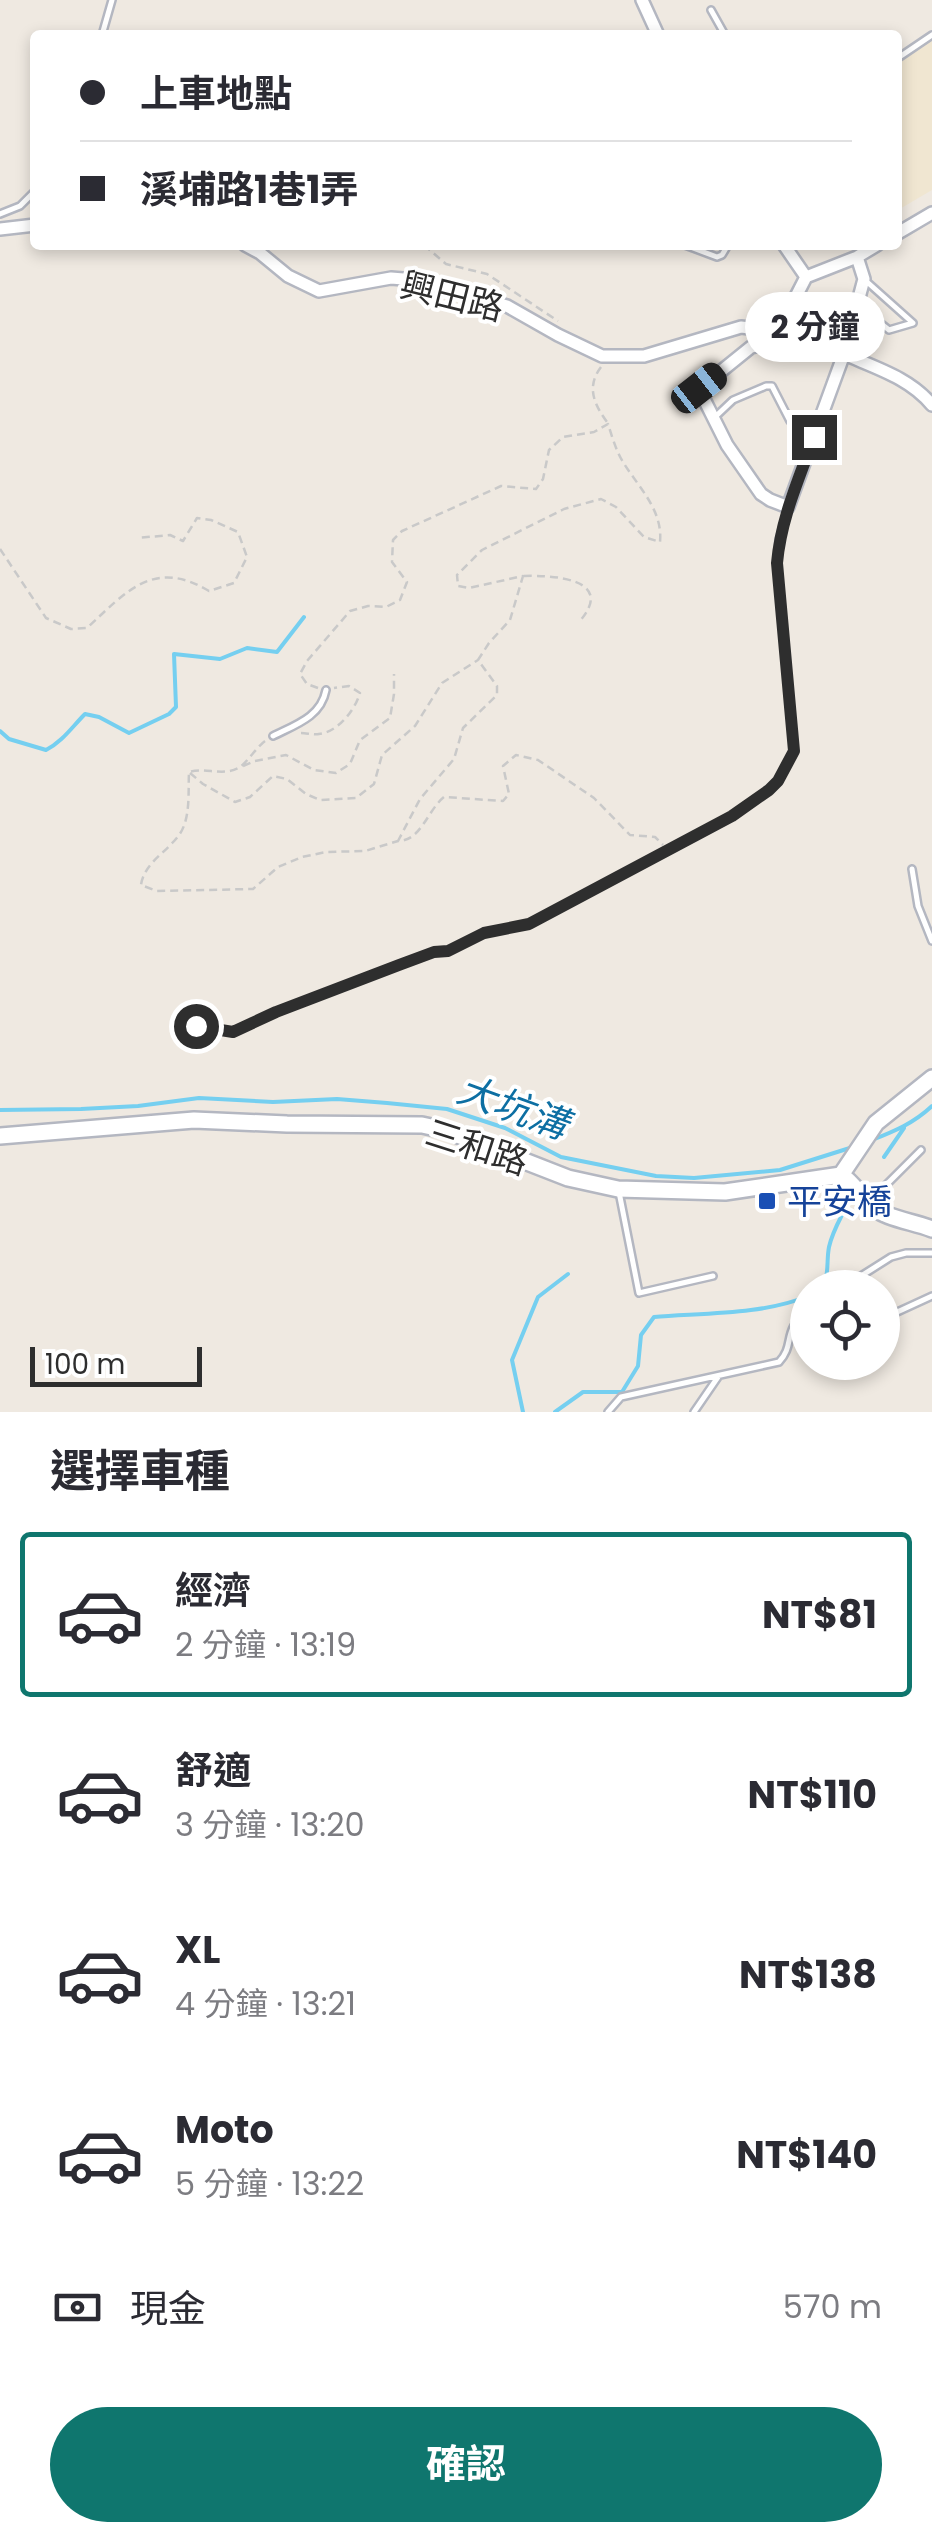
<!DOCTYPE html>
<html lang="zh-TW">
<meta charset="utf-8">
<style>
:root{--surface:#fff;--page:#f7f7f7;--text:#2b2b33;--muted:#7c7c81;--line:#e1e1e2;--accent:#0f766e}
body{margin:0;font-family:Poppins,"Noto Sans TC",sans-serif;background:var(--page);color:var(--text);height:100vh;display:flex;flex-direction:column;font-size:38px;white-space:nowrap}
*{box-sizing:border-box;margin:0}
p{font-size:32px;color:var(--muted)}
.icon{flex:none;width:55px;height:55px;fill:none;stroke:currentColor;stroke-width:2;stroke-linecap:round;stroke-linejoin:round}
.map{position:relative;height:1412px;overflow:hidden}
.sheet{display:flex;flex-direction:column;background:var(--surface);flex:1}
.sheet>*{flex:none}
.hud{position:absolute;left:30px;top:30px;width:872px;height:220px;border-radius:10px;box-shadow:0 5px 15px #0003;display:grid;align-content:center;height:220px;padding:0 50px;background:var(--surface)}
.tools{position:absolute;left:790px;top:1270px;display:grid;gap:20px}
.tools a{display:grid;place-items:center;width:110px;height:110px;border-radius:50%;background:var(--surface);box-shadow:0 5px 15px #0003;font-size:50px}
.scale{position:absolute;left:30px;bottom:25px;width:172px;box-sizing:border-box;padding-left:10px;border:5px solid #2e2e2e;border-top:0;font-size:28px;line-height:35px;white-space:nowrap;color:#2e2e2e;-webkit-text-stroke:8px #fff;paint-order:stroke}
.end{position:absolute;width:45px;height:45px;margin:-22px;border:12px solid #2e2e2e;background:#fff;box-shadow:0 0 0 5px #fff}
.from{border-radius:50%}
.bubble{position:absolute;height:70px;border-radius:35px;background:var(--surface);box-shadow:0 5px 15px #0003;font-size:32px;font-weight:700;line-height:70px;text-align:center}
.car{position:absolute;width:30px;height:60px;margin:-30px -15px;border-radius:12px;box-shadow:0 0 8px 2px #0007;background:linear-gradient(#222 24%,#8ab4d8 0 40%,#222 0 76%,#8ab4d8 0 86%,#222 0)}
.hud b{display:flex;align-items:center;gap:35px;height:95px;font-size:38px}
.hud b+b{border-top:2px solid var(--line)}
.hud i{width:25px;height:25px;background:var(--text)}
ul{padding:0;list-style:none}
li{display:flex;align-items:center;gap:30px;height:165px;margin:0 20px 15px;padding:0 30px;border:5px solid transparent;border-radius:10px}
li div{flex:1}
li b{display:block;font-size:38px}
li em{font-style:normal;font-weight:700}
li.active{border-color:var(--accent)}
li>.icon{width:90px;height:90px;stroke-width:1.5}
h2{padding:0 50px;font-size:45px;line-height:120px}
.pay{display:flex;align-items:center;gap:25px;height:110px;padding:0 50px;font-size:38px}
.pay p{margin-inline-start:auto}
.button{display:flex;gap:20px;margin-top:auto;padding:20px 50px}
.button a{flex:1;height:115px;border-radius:60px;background:var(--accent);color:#fff;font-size:40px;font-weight:700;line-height:115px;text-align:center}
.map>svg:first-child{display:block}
.education{fill:#f0e6d1}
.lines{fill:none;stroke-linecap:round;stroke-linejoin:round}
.stream{stroke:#75cff0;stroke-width:4}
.lane-casing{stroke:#b4b7c1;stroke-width:10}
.street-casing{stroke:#b4b7c1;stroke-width:16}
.secondary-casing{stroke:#b4b7c1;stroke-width:20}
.path{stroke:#c9c9c9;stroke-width:2.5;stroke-dasharray:8 5;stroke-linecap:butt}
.lane{stroke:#fff;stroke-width:5}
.street{stroke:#fff;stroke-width:11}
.secondary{stroke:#fff;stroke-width:15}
.route{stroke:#2e2e2e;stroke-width:12}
.transit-dot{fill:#1a4fb4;stroke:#fff;stroke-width:4}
.labels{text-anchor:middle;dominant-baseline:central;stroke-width:8;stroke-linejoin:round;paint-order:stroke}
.street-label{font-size:35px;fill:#2e2e2e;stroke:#fff}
.transit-label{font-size:35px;fill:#164399;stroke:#fff;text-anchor:start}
.water-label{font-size:38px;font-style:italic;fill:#0d6fa3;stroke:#fff}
</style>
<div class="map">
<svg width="932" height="1412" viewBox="0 0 932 1412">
<rect width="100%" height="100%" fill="#efe9e1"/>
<!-- education -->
<path class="education" d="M932,39V190L898,210V61Z"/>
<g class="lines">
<!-- stream -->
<path class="stream" d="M0,731L9,739L46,750C62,742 72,727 85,714L99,717L129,733L169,714L176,707L174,654L220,659L247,648L277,652L304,617
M0,1110L81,1109L138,1106L199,1098L273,1102L337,1099L387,1103L447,1109L505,1128L561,1157L656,1176L694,1178L780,1170L853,1147
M872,1140C895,1131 914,1123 932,1106
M884,1157L904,1128
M821,1288C830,1276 826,1262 829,1247C832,1233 839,1221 845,1209
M523,1412L512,1360L538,1297L568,1274
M555,1412L583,1392H622L638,1366L641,1335L654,1317C701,1313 763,1315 808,1296"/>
<defs>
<path id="lane" d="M711,10L725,35
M102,35L112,0
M898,58L932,35
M0,214L20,206L35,191
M685,245L717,257L722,255L728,245
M860,307L889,330L913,323L866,281
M715,417L733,400L766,386H772L790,421L814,437
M273,736C295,725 321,717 326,690
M912,869L918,906L932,941
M196,1026L233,1032L276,1012L399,965L434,952L448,951L484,933L529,924L733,816L769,790L778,781L794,751L777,563L779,540L788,508
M619,1192L639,1293L713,1276
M870,1201L921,1150
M857,1278L861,1288
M842,1288L891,1257L906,1253H932
M882,1319L932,1296
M882,1331L885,1335
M608,1412L621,1397L779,1362C796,1344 781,1331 808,1311
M694,1412L718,1377"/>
<path id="street" d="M642,0L658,35
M0,229L35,225
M898,233L932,213
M245,245L260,253L288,276L319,291L391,278L416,280L507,306L558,335L602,356H644L741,327L767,330L786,316L806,277L857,257L877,245
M784,245L806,277
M847,338L823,333L751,347L699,389L727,445L761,494L770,500L788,507L844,354L864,279L857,257
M844,354C876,368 910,378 932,405"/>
<path id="secondary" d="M0,1136L194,1120L287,1124L422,1125L445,1130L568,1178L618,1189L725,1192L841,1175C854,1183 859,1195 870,1205C886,1219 912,1221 932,1229
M841,1175L876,1123L932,1078"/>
</defs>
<!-- lane casing -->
<use href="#lane" class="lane-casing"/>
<!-- street casing -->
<use href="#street" class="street-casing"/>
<!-- secondary casing -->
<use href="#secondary" class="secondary-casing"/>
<!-- path -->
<path class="path" d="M424,245L446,264L487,274L558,321
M601,367C586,387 594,404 607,422
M0,549L46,618L71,629L87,628C127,591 154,558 209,591L234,583L247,557L238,532L211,520L197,518L183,541L170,535L137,538
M524,576C554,575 617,579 579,622
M318,688L307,684L300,674L307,661L350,611L368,606L386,607L400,600L407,582L392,562L393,540L402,531L501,486L536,489L543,479L549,450L563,437L594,432L608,424C612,436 616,451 623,462C639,488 663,510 660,542L644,537L616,507L601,499L564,509L482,550L457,575L458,586L469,588L523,576L510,620L489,643L478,660L497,686V695L463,728L454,759L420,799L398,841C421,841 427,811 444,797L503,801L509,794L503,766L516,755L538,760L594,798L630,835L655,837L663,845
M301,733C307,733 313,735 319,734C338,732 355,710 360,693L349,686L334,688
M265,741C256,748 249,760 240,767C225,777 205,767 189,772C188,791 191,819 179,835C167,852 144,863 141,885L157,891L253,889L278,867L302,857L326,852L365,851L398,841
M243,766L255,761L286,755L314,770L336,773L350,764L360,740L390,718L394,694V674
M190,773L203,784L235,802L250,797L273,776L287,779L306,794L320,800L356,798L374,784L382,755L415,726L442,683L478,660"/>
<!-- lane -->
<use href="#lane" class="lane"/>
<!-- street -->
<use href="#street" class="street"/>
<!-- secondary -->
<use href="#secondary" class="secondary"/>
</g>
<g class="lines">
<!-- route -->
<path class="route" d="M196,1026L233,1032L276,1012L399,965L434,952L448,951L484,933L529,924L732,816L769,790L778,781L794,751L777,563C781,518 799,479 814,437"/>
</g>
<!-- markers -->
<rect class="transit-dot" x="757" y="1191" width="20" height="20" rx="5"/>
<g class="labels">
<!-- street labels -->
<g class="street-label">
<text transform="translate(452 296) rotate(14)">興田路</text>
<text transform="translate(477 1147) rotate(18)">三和路</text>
</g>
<!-- transit labels -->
<g class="transit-label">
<text x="787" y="1201">平安橋</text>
</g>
<!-- water labels -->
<g class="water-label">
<text transform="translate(513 1107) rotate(20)">大坑溝</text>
</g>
</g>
</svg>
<div class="tools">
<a><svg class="icon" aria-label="locate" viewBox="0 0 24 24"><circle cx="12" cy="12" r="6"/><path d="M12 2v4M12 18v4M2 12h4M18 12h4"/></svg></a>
</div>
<div class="scale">100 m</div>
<i class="end from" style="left:196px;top:1026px"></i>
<i class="end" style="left:814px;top:437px"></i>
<div class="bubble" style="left:745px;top:292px;width:140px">2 分鐘</div>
<i class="car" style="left:699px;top:388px;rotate:52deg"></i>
<div class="hud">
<b><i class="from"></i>上車地點</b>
<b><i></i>溪埔路1巷1弄</b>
</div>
</div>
<section class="sheet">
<h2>選擇車種</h2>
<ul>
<li class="active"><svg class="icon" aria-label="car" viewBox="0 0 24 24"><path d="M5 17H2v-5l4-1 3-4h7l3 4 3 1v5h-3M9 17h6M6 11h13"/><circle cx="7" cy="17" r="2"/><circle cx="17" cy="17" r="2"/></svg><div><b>經濟</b><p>2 分鐘 · 13:19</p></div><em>NT$81</em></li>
<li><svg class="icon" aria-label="car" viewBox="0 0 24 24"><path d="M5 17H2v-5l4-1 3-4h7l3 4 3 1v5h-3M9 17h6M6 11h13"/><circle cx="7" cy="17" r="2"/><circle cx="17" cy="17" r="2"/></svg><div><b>舒適</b><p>3 分鐘 · 13:20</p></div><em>NT$110</em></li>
<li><svg class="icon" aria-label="car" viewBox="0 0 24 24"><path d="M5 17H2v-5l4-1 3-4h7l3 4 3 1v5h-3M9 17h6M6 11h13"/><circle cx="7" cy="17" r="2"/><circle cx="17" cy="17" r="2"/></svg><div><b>XL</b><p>4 分鐘 · 13:21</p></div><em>NT$138</em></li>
<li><svg class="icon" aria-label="car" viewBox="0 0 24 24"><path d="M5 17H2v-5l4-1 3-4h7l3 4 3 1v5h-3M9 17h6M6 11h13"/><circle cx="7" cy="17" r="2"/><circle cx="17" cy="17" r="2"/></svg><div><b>Moto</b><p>5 分鐘 · 13:22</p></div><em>NT$140</em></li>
</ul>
<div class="pay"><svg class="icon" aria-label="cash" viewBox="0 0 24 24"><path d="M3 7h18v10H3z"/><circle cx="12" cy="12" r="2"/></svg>現金<p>570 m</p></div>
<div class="button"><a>確認</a></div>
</section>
